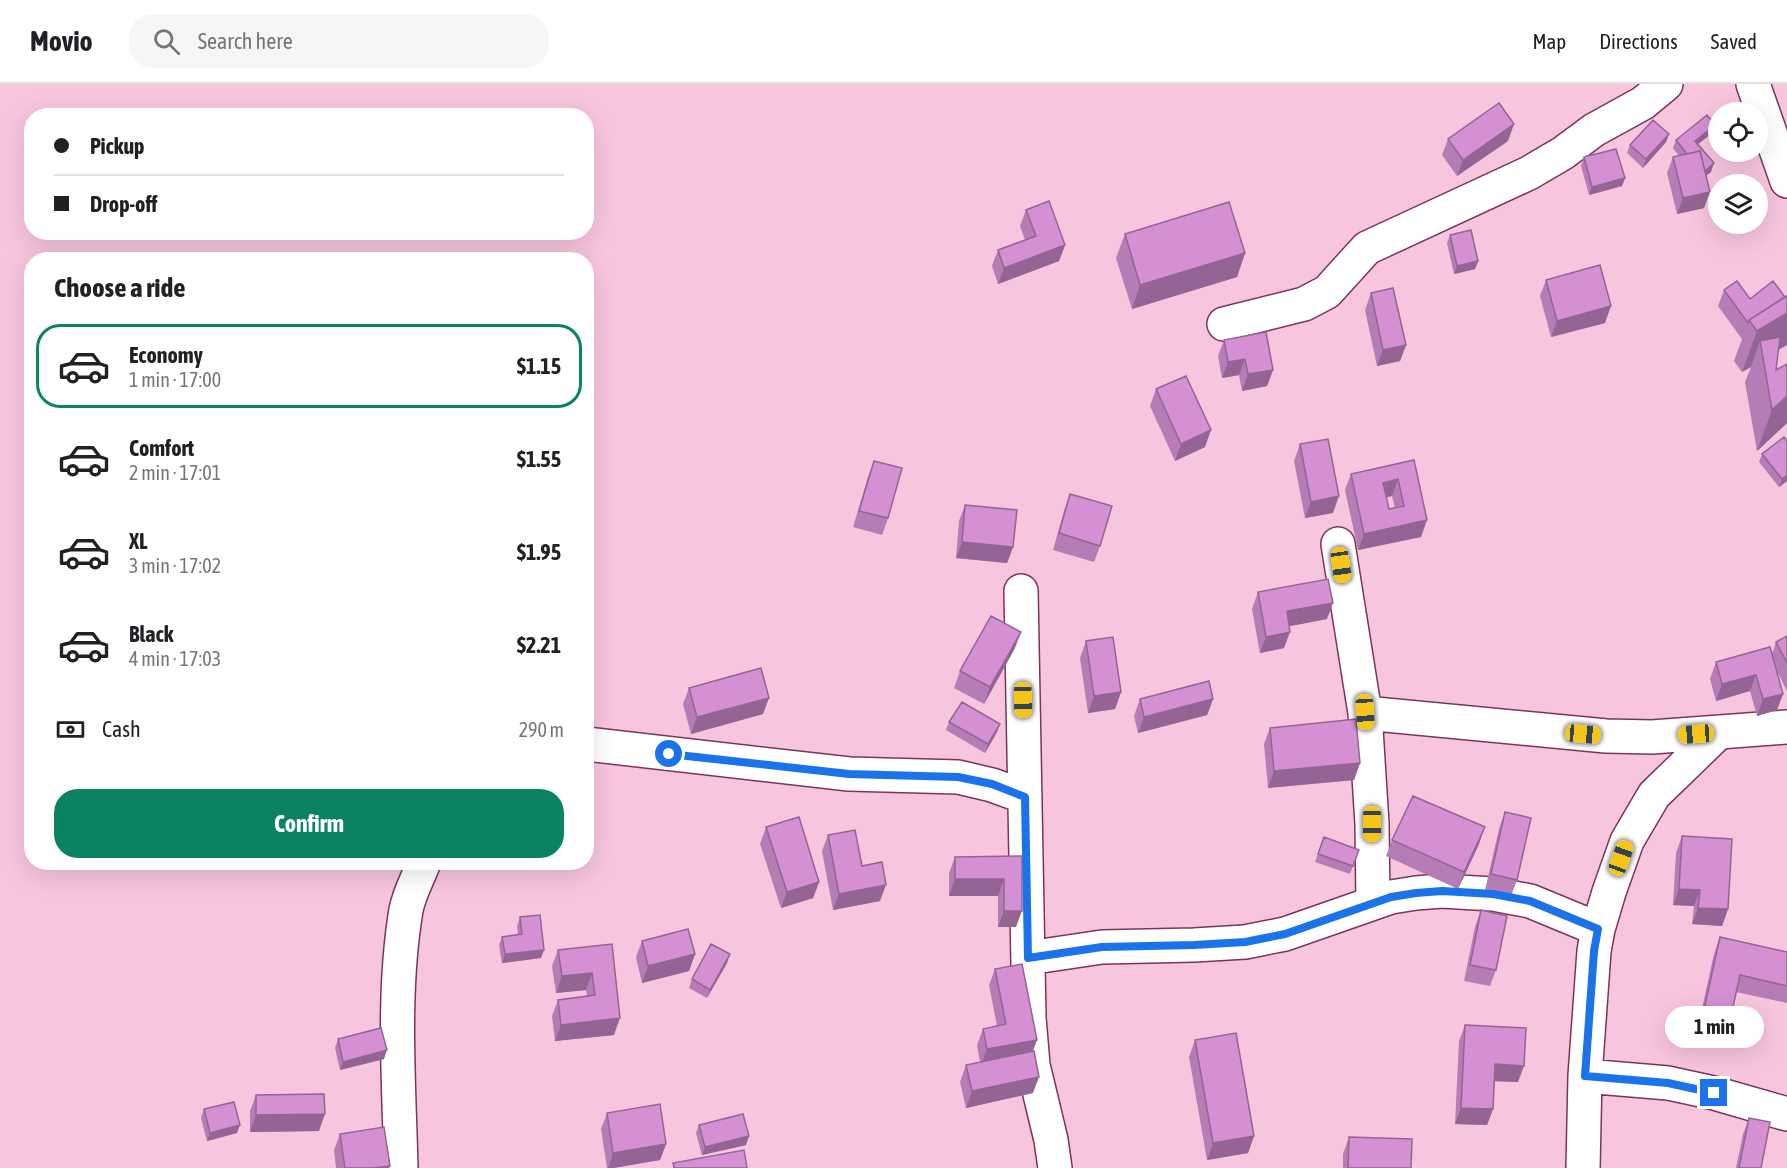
<!DOCTYPE html>
<meta charset="utf-8">
<style>
:root{--surface:#fff;--page:#f6f6f6;--text:#202124;--muted:#757577;--line:#e0e0e0;--accent:#0b8262}
body{margin:0;font-family:"Asap Condensed",sans-serif;background:var(--page);color:var(--text);height:100vh;display:flex;flex-direction:column;font-size:22px;white-space:nowrap}
*{box-sizing:border-box;margin:0}
p{font-size:20px;color:var(--muted)}
.icon{flex:none;width:33px;height:33px;fill:none;stroke:currentColor;stroke-width:2;stroke-linecap:round;stroke-linejoin:round}
.map{position:relative;flex:1;overflow:hidden}
.sheet{position:absolute;left:24px;top:168px;width:570px;height:618px;display:flex;flex-direction:column;background:var(--surface);border-radius:24px;box-shadow:0 6px 24px #0002}
.sheet>*{flex:none}
.banner{position:absolute;left:24px;top:24px;width:570px;height:132px;border-radius:24px;box-shadow:0 6px 24px #0002;display:grid;align-content:center;height:132px;padding:0 30px;background:var(--surface)}
.buttons{position:absolute;left:1708px;top:18px;display:grid;gap:12px}
.buttons a{display:grid;place-items:center;width:60px;height:60px;border-radius:50%;background:var(--surface);box-shadow:0 6px 24px #0002;font-size:30px}
.end{position:absolute;width:27px;height:27px;margin:-14px;border:8px solid #1a73e8;background:#fff;box-shadow:0 0 0 3px #fff}
.from{border-radius:50%}
.bubble{position:absolute;height:42px;border-radius:21px;background:var(--surface);box-shadow:0 6px 24px #0002;font-size:20px;font-weight:700;line-height:42px;text-align:center}
.car{position:absolute;width:18px;height:36px;margin:-18px -9px;border-radius:8px;box-shadow:0 0 4px 2px #0007;background:linear-gradient(#f5c518 24%,#345 0 40%,#f5c518 0 76%,#345 0 86%,#f5c518 0)}
.banner b{display:flex;align-items:center;gap:21px;height:57px;font-size:22px}
.banner b+b{border-top:2px solid var(--line)}
.banner i{width:15px;height:15px;background:var(--text)}
ul{padding:0;list-style:none}
li{display:flex;align-items:center;gap:18px;height:84px;margin:0 12px 9px;padding:0 18px;border:3px solid transparent;border-radius:24px}
li div{flex:1}
li b{display:block;font-size:22px}
li em{font-style:normal;font-weight:700}
li.selected{border-color:var(--accent)}
li>.icon{width:54px;height:54px;stroke-width:1.5}
h2{padding:0 30px;font-size:27px;line-height:72px}
.pay{display:flex;align-items:center;gap:15px;height:66px;padding:0 30px;font-size:22px}
.pay p{margin-inline-start:auto}
.primary-button{display:flex;gap:12px;margin-top:auto;padding:12px 30px}
.primary-button a{flex:1;height:69px;border-radius:24px;background:var(--accent);color:#fff;font-size:24px;font-weight:700;line-height:69px;text-align:center}
header{display:flex;align-items:center;gap:36px;box-sizing:border-box;height:84px;padding:0 30px;background:var(--surface);border-bottom:2px solid var(--line)}
header strong{font-size:28px}
nav{display:flex;gap:33px;margin-inline-start:auto;font-size:21px}
.search{width:420px;height:54px;background:var(--page);display:flex;align-items:center;gap:15px;box-sizing:border-box;padding:0 21px;border-radius:24px;color:var(--muted);font-size:22px}
.map>svg:first-child{display:block}
.lines{fill:none;stroke-linecap:round;stroke-linejoin:round}
.minor-casing{stroke:#7a355c;stroke-width:36}
.minor{stroke:#fff;stroke-width:33}
.wall{fill:#b67cb5;fill-rule:evenodd}
.shaded-wall{fill:#946594}
.building{fill:#d490d3;stroke:#946594;stroke-width:1.5;fill-rule:evenodd}
.route{stroke:#1a73e8;stroke-width:8}
</style>
<header>
<strong>Movio</strong>
<div class="search"><svg class="icon" aria-label="search" viewBox="0 0 24 24"><circle cx="10" cy="10" r="6"/><path d="M15 15l6 6"/></svg>Search here</div>
<nav><a>Map</a><a>Directions</a><a>Saved</a></nav>
</header>
<div class="map">
<svg width="1787" height="1084" viewBox="0 0 1787 1084">
<rect width="100%" height="100%" fill="#f7c5de"/>
<g class="lines">
<defs>
<path id="minor" d="M1753,0L1787,97
M1224,240L1304,220L1327,208L1367,164L1529,89L1563,69L1594,46L1643,19L1666,0
M1338,460L1365,629L1372,740L1373,819
M1021,507L1029,934L1033,981L1051,1056L1055,1084
M1365,629L1606,652L1652,653L1787,643
M586,660L849,690L958,693L992,701L1025,713
M1028,874L1102,863L1194,861L1245,858L1285,850L1391,813L1416,809L1442,807L1493,810L1530,817L1598,845
M1585,992L1668,999L1714,1009L1787,1030
M401,1084C399,999 392,910 406,826C409,810 418,794 424,778
M1583,1084L1585,992L1594,867L1598,845L1609,808L1627,757L1654,711L1718,649"/>
</defs>
<!-- minor casing -->
<use href="#minor" class="minor-casing"/>
<!-- minor -->
<use href="#minor" class="minor"/>
</g>
<!-- wall -->
<path class="wall" d="M1712,49L1698,60L1711,88L1706,91L1704,124L1677,130L1667,89L1673,73L1679,72L1673,64L1676,56Z
M1669,50L1666,58L1643,84L1627,69L1630,61Z
M1448,55L1508,57L1457,92L1442,71Z
M1584,73L1625,94L1622,102L1589,111L1581,82Z
M1026,126L1065,161L1059,177L998,200L992,182L998,166L1025,156L1020,142Z
M1125,150L1245,169L1237,193L1132,225L1116,174Z
M1450,151L1478,177L1475,185L1454,190L1447,159Z
M1546,196L1605,239L1551,253L1540,212Z
M1724,206L1778,266L1776,286L1787,339L1757,367L1745,298L1751,283L1742,288L1734,277L1742,255L1718,222Z
M1371,209L1406,261L1400,277L1377,282L1365,226Z
M1224,256L1273,286L1267,302L1242,307L1239,291L1222,294L1218,272Z
M1156,305L1205,363L1175,377L1150,322Z
M1787,357V397L1779,403L1759,378L1762,370Z
M1300,360L1333,429L1305,434L1294,377Z
M1414,376L1421,453L1358,466L1345,406L1351,390ZM1392,412L1395,424L1389,425L1386,413Z
M874,377L888,434L882,451L853,443L868,393Z
M1070,410L1100,462L1094,478L1053,466L1064,427Z
M965,421L1013,463L1007,479L956,474L959,437Z
M1258,508L1327,535L1289,542L1284,564L1260,569L1252,525Z
M1787,552V607L1776,585L1783,610L1777,626L1757,632L1750,607L1716,617L1710,595L1716,578L1772,570L1776,558Z
M1086,557L1121,608L1115,625L1088,629L1080,574Z
M1015,564L984,620L954,604L960,587Z
M689,604L763,630L691,650L683,620Z
M1140,615H1213L1207,631L1138,649L1134,632Z
M949,638L997,648L985,669L946,646Z
M1270,644L1360,679L1354,696L1268,704L1264,660Z
M1505,728L1517,796L1511,812L1485,806L1499,745Z
M766,743L819,798L813,814L781,824L760,760Z
M828,751L880,817L833,826L822,767Z
M1682,752L1728,825L1722,842L1692,840L1694,822L1673,821L1676,769Z
M1324,753L1359,766L1350,790L1315,778Z
M1392,756L1479,760L1458,805L1386,772Z
M1022,772L1016,843H998V812H949V789L955,773Z
M1481,826L1496,886L1490,902L1464,897L1475,843Z
M520,833L541,874L502,879L499,861L502,853L518,851L517,842Z
M1720,853L1787,868V919L1736,908L1729,941L1723,957L1696,952L1714,870Z
M642,857L695,870L689,887L642,899L636,873Z
M612,860L614,951L555,957L552,932L558,916L587,912L586,906L556,909L552,882L558,866Z
M727,879L707,914L689,904L692,895Z
M995,885L1037,956L1032,967L1033,1009L966,1024L960,998L966,981L980,978L977,961L983,945L997,942L989,901Z
M1465,941L1518,998L1494,997L1493,1025L1487,1041L1455,1040L1459,957Z
M338,955L384,975L340,986L335,964Z
M1195,956L1254,1052L1248,1069L1207,1076L1189,973Z
M256,1011L319,1047L250,1048V1027Z
M204,1025L237,1049L207,1057L201,1034Z
M607,1029L666,1060L660,1076L613,1084H607L601,1045Z
M1749,1034L1761,1084H1736L1743,1050Z
M699,1041L746,1061L702,1071L696,1049Z
M340,1050L390,1082L389,1084H336L334,1066Z
M1349,1053L1411,1084H1343V1070Z"/>
<!-- shaded-wall -->
<path class="shaded-wall" d="M1514,40L1508,57L1457,92L1463,76Z
M1715,41L1712,49L1692,65L1695,57Z
M1669,50L1666,58L1643,84L1646,75Z
M1714,79L1711,88L1700,97L1703,88Z
M1625,94L1622,102L1589,111L1592,103Z
M1710,108L1704,124L1677,130L1683,114Z
M1065,161L1059,177L998,200L1004,184Z
M1245,169L1237,193L1132,225L1140,201Z
M1478,177L1475,185L1454,190L1457,182Z
M1611,222L1605,239L1551,253L1557,237Z
M1787,229V261L1763,275L1760,257L1751,283L1742,288L1757,247Z
M1406,261L1400,277L1377,282L1383,266Z
M1245,275L1239,291L1222,294L1228,278Z
M1273,286L1267,302L1242,307L1248,290Z
M1787,312V339L1757,367L1772,326Z
M1211,346L1205,363L1175,377L1181,360Z
M1787,391V397L1779,403L1782,395Z
M1398,395L1392,412L1377,416L1383,399Z
M1339,412L1333,429L1305,434L1311,418Z
M1427,436L1421,453L1358,466L1364,450Z
M962,458L1013,463L1007,479L956,474Z
M1333,519L1327,535L1281,544L1287,527Z
M1021,548L1015,564L984,620L990,603Z
M1290,548L1284,564L1260,569L1266,553Z
M1756,591L1750,607L1716,617L1722,600Z
M1121,608L1115,625L1088,629L1094,612Z
M1783,610L1777,626L1757,632L1763,615Z
M769,614L763,630L691,650L697,633Z
M1213,615L1207,631L1138,649L1144,633Z
M1000,640L997,648L985,669L988,660Z
M1360,679L1354,696L1268,704L1274,687Z
M1485,743L1479,760L1458,805L1464,788Z
M955,795H1004L998,812H949Z
M819,798L813,814L781,824L787,808Z
M886,801L880,817L833,826L839,810Z
M1679,805L1700,806L1694,822L1673,821Z
M1698,824L1728,825L1722,842L1692,840Z
M1004,827H1022L1016,843H998Z
M544,866L541,874L502,879L505,870Z
M695,870L689,887L642,899L648,882Z
M730,870L727,879L707,914L710,906Z
M592,889L586,906L556,909L562,892Z
M620,934L614,951L555,957L561,941Z
M1037,956L1031,972L981,981L987,965Z
M387,966L384,975L340,986L343,978Z
M1495,980L1524,982L1518,998L1489,997Z
M1039,993L1033,1009L966,1024L972,1007Z
M1461,1024L1493,1025L1487,1041L1455,1040Z
M325,1030L319,1047L250,1048L256,1031Z
M240,1041L237,1049L207,1057L210,1049Z
M749,1052L746,1061L702,1071L705,1063Z
M1254,1052L1248,1069L1207,1076L1213,1059Z
M666,1060L660,1076L613,1084H608L613,1069Z
M390,1082L389,1084H373Z"/>
<!-- building -->
<path class="building" d="M1499,19L1514,40L1463,76L1448,55Z
M1707,31L1715,41L1695,57L1714,79L1705,87L1700,67L1687,70L1676,56Z
M1653,36L1669,50L1646,75L1630,61Z
M1616,65L1625,94L1592,103L1584,73Z
M1700,67L1710,108L1683,114L1673,73Z
M1049,117L1065,161L1004,184L998,166L1036,152L1026,126Z
M1229,118L1245,169L1140,201L1125,150Z
M1471,146L1478,177L1457,182L1450,151Z
M1600,181L1611,222L1557,237L1546,196Z
M1737,197L1750,215L1773,197L1785,213L1749,236L1748,239L1724,206Z
M1393,204L1406,261L1383,266L1371,209Z
M1787,212V229L1757,247L1749,236Z
M1266,248L1273,286L1248,290L1245,275L1228,278L1224,256Z
M1780,253L1776,286L1787,280V312L1772,326L1760,257Z
M1186,292L1211,346L1181,360L1156,305Z
M1784,353L1787,357V391L1782,395L1762,370Z
M1328,355L1339,412L1311,418L1300,360Z
M1414,376L1427,436L1364,450L1351,390ZM1398,395L1404,422L1389,425L1383,399Z
M874,377L902,384L888,434L859,427Z
M1070,410L1112,422L1100,462L1059,449Z
M965,421L1017,426L1013,463L962,458Z
M1328,495L1333,519L1287,527L1290,548L1266,553L1258,508Z
M991,532L1021,548L990,603L960,587Z
M1787,552V579L1776,558Z
M1113,553L1121,608L1094,612L1086,557Z
M1770,563L1783,610L1763,615L1756,591L1722,600L1716,578Z
M761,584L769,614L697,633L689,604Z
M1209,597L1213,615L1144,633L1140,615Z
M962,618L1000,640L988,660L949,638Z
M1356,635L1360,679L1274,687L1270,644Z
M1413,712L1485,743L1464,788L1392,756Z
M1505,728L1531,734L1517,796L1491,790Z
M799,733L819,798L787,808L766,743Z
M855,746L862,782L882,778L886,801L839,810L828,751Z
M1682,752L1732,755L1728,825L1698,824L1700,806L1679,805Z
M1324,753L1359,766L1353,782L1318,770Z
M1022,772V827H1004V795H955V773Z
M1481,826L1507,832L1496,886L1470,881Z
M540,831L544,866L505,870L502,853L522,850L520,833Z
M688,845L695,870L648,882L642,857Z
M1720,853L1787,868V902L1740,891L1729,941L1702,935Z
M612,860L620,934L561,941L558,916L595,911L592,889L562,892L558,866Z
M711,860L730,870L710,906L692,895Z
M1022,880L1037,956L987,965L983,945L1006,940L995,885Z
M1465,941L1526,944L1524,982L1495,980L1493,1025L1461,1024Z
M381,944L387,966L343,978L338,955Z
M1236,949L1254,1052L1213,1059L1195,956Z
M1034,967L1039,993L972,1007L966,981Z
M324,1010L325,1030L256,1031V1011Z
M234,1018L240,1041L210,1049L204,1025Z
M660,1020L666,1060L613,1069L607,1029Z
M743,1030L749,1052L705,1063L699,1041Z
M1749,1034L1770,1038L1761,1084H1739Z
M384,1043L390,1082L373,1084H345L340,1050Z
M1349,1053L1412,1055L1411,1084H1348Z
M744,1066L747,1084H674L673,1079Z"/>
<g class="lines">
<!-- route -->
<path class="route" d="M669,670L849,690L958,693L992,700L1025,713L1028,874L1102,863L1194,861L1245,858L1285,850L1391,813L1416,809L1442,807L1493,810L1530,817L1598,845L1594,867L1585,992L1668,999L1714,1009"/>
</g>
</svg>
<div class="buttons">
<a><svg class="icon" aria-label="locate" viewBox="0 0 24 24"><circle cx="12" cy="12" r="6"/><path d="M12 2v4M12 18v4M2 12h4M18 12h4"/></svg></a>
<a><svg class="icon" aria-label="layers" viewBox="0 0 24 24"><path d="M12 4l9 5-9 5-9-5zM3 14l9 5 9-5"/></svg></a>
</div>
<i class="end from" style="left:669px;top:670px"></i>
<i class="end" style="left:1714px;top:1009px"></i>
<div class="bubble" style="left:1665px;top:922px;width:99px">1 min</div>
<i class="car" style="left:1341px;top:481px;rotate:172deg"></i>
<i class="car" style="left:1023px;top:616px;rotate:179deg"></i>
<i class="car" style="left:1365px;top:628px;rotate:176deg"></i>
<i class="car" style="left:1583px;top:650px;rotate:95deg"></i>
<i class="car" style="left:1696px;top:650px;rotate:266deg"></i>
<i class="car" style="left:1372px;top:740px;rotate:180deg"></i>
<i class="car" style="left:1621px;top:774px;rotate:20deg"></i>
<div class="banner">
<b><i class="from"></i>Pickup</b>
<b><i></i>Drop-off</b>
</div>
<section class="sheet">
<h2>Choose a ride</h2>
<ul>
<li class="selected"><svg class="icon" aria-label="car" viewBox="0 0 24 24"><path d="M5 17H2v-5l4-1 3-4h7l3 4 3 1v5h-3M9 17h6M6 11h13"/><circle cx="7" cy="17" r="2"/><circle cx="17" cy="17" r="2"/></svg><div><b>Economy</b><p>1 min · 17:00</p></div><em>$1.15</em></li>
<li><svg class="icon" aria-label="car" viewBox="0 0 24 24"><path d="M5 17H2v-5l4-1 3-4h7l3 4 3 1v5h-3M9 17h6M6 11h13"/><circle cx="7" cy="17" r="2"/><circle cx="17" cy="17" r="2"/></svg><div><b>Comfort</b><p>2 min · 17:01</p></div><em>$1.55</em></li>
<li><svg class="icon" aria-label="car" viewBox="0 0 24 24"><path d="M5 17H2v-5l4-1 3-4h7l3 4 3 1v5h-3M9 17h6M6 11h13"/><circle cx="7" cy="17" r="2"/><circle cx="17" cy="17" r="2"/></svg><div><b>XL</b><p>3 min · 17:02</p></div><em>$1.95</em></li>
<li><svg class="icon" aria-label="car" viewBox="0 0 24 24"><path d="M5 17H2v-5l4-1 3-4h7l3 4 3 1v5h-3M9 17h6M6 11h13"/><circle cx="7" cy="17" r="2"/><circle cx="17" cy="17" r="2"/></svg><div><b>Black</b><p>4 min · 17:03</p></div><em>$2.21</em></li>
</ul>
<div class="pay"><svg class="icon" aria-label="cash" viewBox="0 0 24 24"><path d="M3 7h18v10H3z"/><circle cx="12" cy="12" r="2"/></svg>Cash<p>290 m</p></div>
<div class="primary-button"><a>Confirm</a></div>
</section>
</div>
